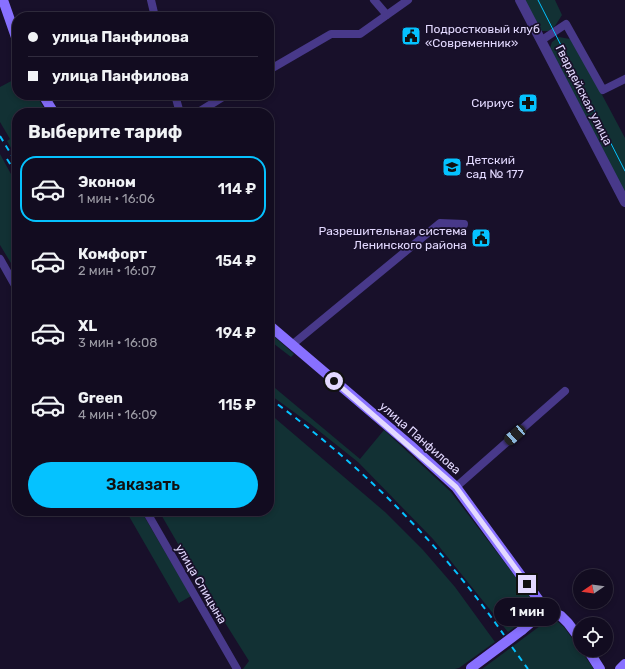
<!DOCTYPE html>
<html lang="ru">
<meta charset="utf-8">
<style>
:root{--surface:#120c20;--page:#1f1a2d;--text:#f1f3f6;--muted:#9c9ba5;--line:#312c3e;--accent:#05c2ff}
body{margin:0;font-family:Rubik,sans-serif;background:var(--page);color:var(--text);height:100vh;display:flex;flex-direction:column;font-size:15px;white-space:nowrap}
*{box-sizing:border-box;margin:0}
p{font-size:13px;color:var(--muted)}
.icon{flex:none;width:22px;height:22px;fill:none;stroke:currentColor;stroke-width:2;stroke-linecap:round;stroke-linejoin:round}
.map{position:relative;flex:1;overflow:hidden}
.details{position:absolute;left:12px;top:108px;width:262px;height:408px;display:flex;flex-direction:column;background:var(--surface);border-radius:16px;box-shadow:0 2px 6px #0003,0 0 0 1px var(--line)}
.details>*{flex:none}
.guide{position:absolute;left:12px;top:12px;width:262px;height:88px;border-radius:16px;box-shadow:0 2px 6px #0003,0 0 0 1px var(--line);display:grid;align-content:center;height:88px;padding:0 16px;background:var(--surface)}
.needle{width:26px;rotate:257deg}
.tools{position:absolute;left:573px;top:569px;display:grid;gap:8px}
.tools a{display:grid;place-items:center;width:40px;height:40px;border-radius:50%;background:var(--surface);box-shadow:0 2px 6px #0003,0 0 0 1px var(--line);font-size:20px}
.end{position:absolute;width:18px;height:18px;margin:-9px;border:5px solid #e3d9ff;background:#111;box-shadow:0 0 0 2px #111}
.from{border-radius:50%}
.bubble{position:absolute;height:28px;border-radius:14px;background:var(--surface);box-shadow:0 2px 6px #0003,0 0 0 1px var(--line);font-size:13px;font-weight:600;line-height:28px;text-align:center}
.car{position:absolute;width:12px;height:24px;margin:-12px -6px;border-radius:5px;box-shadow:0 0 3px 1px #0007;background:linear-gradient(#222 24%,#8ab4d8 0 40%,#222 0 76%,#8ab4d8 0 86%,#222 0)}
.guide b{display:flex;align-items:center;gap:14px;height:38px;font-size:15px}
.guide b+b{border-top:1px solid var(--line)}
.guide i{width:10px;height:10px;background:var(--text)}
ul{padding:0;list-style:none}
li{display:flex;align-items:center;gap:12px;height:66px;margin:0 8px 6px;padding:0 8px;border:2px solid transparent;border-radius:16px}
li div{flex:1}
li b{display:block;font-size:15px}
li em{font-style:normal;font-weight:600}
li.selected{border-color:var(--accent)}
li>.icon{width:36px;height:36px;stroke-width:1.5}
h2{padding:0 16px;font-size:18px;line-height:48px}
.button{display:flex;gap:8px;margin-top:auto;padding:8px 16px}
.button a{flex:1;height:46px;border-radius:24px;background:var(--accent);color:#111;font-size:16px;font-weight:600;line-height:46px;text-align:center}
.map>svg:first-child{display:block}
.green{fill:#123134}
.lines{fill:none;stroke-linecap:round;stroke-linejoin:round}
.minor{stroke:#48398a;stroke-width:8}
.tertiary{stroke:#48398a;stroke-width:10}
.secondary{stroke:#8870ff;stroke-width:10}
.tram{stroke:#05c2ff;stroke-width:1}
.rail{stroke:#05c2ff;stroke-width:2;stroke-dasharray:6 5;stroke-linecap:butt}
.secondary-bridge{stroke:#8870ff;stroke-width:10}
.route{stroke:#e3d9ff;stroke-width:5}
.labels{text-anchor:middle;dominant-baseline:central;stroke-width:3.5;stroke-linejoin:round;paint-order:stroke}
.poi-label{font-size:12px;fill:#e3d9ff;stroke:#18102a;text-anchor:start}
.street-label{font-size:12px;fill:#e3d9ff;stroke:#18102a}
</style>
<div class="map">
<svg width="625" height="669" viewBox="0 0 625 669">
<rect width="100%" height="100%" fill="#18102a"/>
<!-- green -->
<path class="green" d="M524,0H555L562,15L555,26L549,31H541Z
M559,37L570,39L575,44L625,138V195L550,48L552,42Z
M17,78V95H36L47,113H17V158L7,141L10,139L0,122V87Z
M0,154L17,185V273L0,245Z
M269,332L294,354L291,357L269,340Z
M269,383L360,459L384,430L451,492L528,593C535,610 532,614 520,627L518,625L508,632L433,539L358,462L309,423L269,394Z
M269,413L385,512L423,550L455,587L495,642L459,668L455,669H243L249,661L204,589L159,511H269Z
M126,511H141L191,596L179,603Z
M552,617L564,627L594,669H482Z"/>
<g class="lines">
<!-- minor -->
<path class="minor" d="M151,0L155,17
M374,0L387,15
M542,40L566,24L603,90L625,79
M269,70L331,34H360L408,0
M175,95L180,113
M197,113L226,95
M0,259L17,289
M293,344L440,223L464,224
M456,487L565,391
M146,511L237,669"/>
<!-- tertiary -->
<path class="tertiary" d="M520,0L625,202"/>
<!-- secondary -->
<path class="secondary" d="M3,0L17,40
M43,95L54,113
M269,325L410,445L456,487L546,610L561,616L568,623L580,639
M522,630L546,610
M588,650L600,669
M620,669L625,664"/>
<!-- tram -->
<path class="tram" d="M538,0L625,171"/>
<!-- rail -->
<path class="rail" d="M0,136L17,164
M7,159L17,175
M269,398C361,465 439,542 504,635
M512,647L528,669"/>
<!-- secondary-bridge -->
<path class="secondary-bridge" d="M471,668L522,630"/>
</g>
<g class="lines">
<!-- route -->
<path class="route" d="M334,381L456,487L527,584"/>
</g>
<!-- icons -->
<defs>
<symbol id="civic-square" viewBox="-11 -11 22 22"><rect x="-9" y="-9" width="18" height="18" rx="4" fill="#05c2ff" stroke="#18102a"/><path d="M-.6-6.5H3V-4.5H.6V-3L4-1V1h2V6H-6V1h2V-1L-.6-3ZM-1.2 2.5V6h2.4V2.5Z" fill="#111"/></symbol>
<symbol id="pharmacy-square" viewBox="-11 -11 22 22"><rect x="-9" y="-9" width="18" height="18" rx="4" fill="#05c2ff" stroke="#18102a"/><path d="M-2-6h4v4h4v4h-4v4h-4v-4h-4v-4h4Z" fill="#111"/></symbol>
<symbol id="school-square" viewBox="-11 -11 22 22"><rect x="-9" y="-9" width="18" height="18" rx="4" fill="#05c2ff" stroke="#18102a"/><path d="M0-5L7-2L0 1L-7-2ZM-4 1L0 2.5L4 1V4Q0 6-4 4Z" fill="#111"/></symbol>
</defs>
<g fill-rule="evenodd">
<use href="#civic-square" x="400" y="25" width="22" height="22"/>
<use href="#pharmacy-square" x="517" y="92" width="22" height="22"/>
<use href="#school-square" x="441" y="156" width="22" height="22"/>
<use href="#civic-square" x="470" y="227" width="22" height="22"/>
</g>
<g class="labels">
<!-- poi labels -->
<g class="poi-label">
<text x="425" y="29">Подростковый клуб<tspan x="425" dy="14">«Современник»</tspan></text>
<text x="514" y="103" text-anchor="end">Сириус</text>
<text x="466" y="160">Детский<tspan x="466" dy="14">сад № 177</tspan></text>
<text x="467" y="231" text-anchor="end">Разрешительная система<tspan x="467" dy="14">Ленинского района</tspan></text>
</g>
<!-- street labels -->
<g class="street-label">
<text transform="translate(584 95) rotate(63)">Гвардейская улица</text>
<text transform="translate(420 438) rotate(41)">улица Панфилова</text>
<text transform="translate(201 584) rotate(60)">улица Спицына</text>
</g>
</g>
</svg>
<div class="tools">
<a><svg class="needle" viewBox="-14 -14 28 28"><path d="M0-13l5 13h-10z" fill="#e53935"/><path d="M0 13l5-13h-10z" fill="#9c9ba5"/></svg></a>
<a><svg class="icon" aria-label="locate" viewBox="0 0 24 24"><circle cx="12" cy="12" r="6"/><path d="M12 2v4M12 18v4M2 12h4M18 12h4"/></svg></a>
</div>
<i class="end from" style="left:334px;top:381px"></i>
<i class="end" style="left:527px;top:584px"></i>
<div class="bubble" style="left:494px;top:598px;width:66px">1 мин</div>
<i class="car" style="left:515px;top:435px;rotate:229deg"></i>
<div class="guide">
<b><i class="from"></i>улица Панфилова</b>
<b><i></i>улица Панфилова</b>
</div>
<section class="details">
<h2>Выберите тариф</h2>
<ul>
<li class="selected"><svg class="icon" aria-label="car" viewBox="0 0 24 24"><path d="M5 17H2v-5l4-1 3-4h7l3 4 3 1v5h-3M9 17h6M6 11h13"/><circle cx="7" cy="17" r="2"/><circle cx="17" cy="17" r="2"/></svg><div><b>Эконом</b><p>1 мин · 16:06</p></div><em>114 ₽</em></li>
<li><svg class="icon" aria-label="car" viewBox="0 0 24 24"><path d="M5 17H2v-5l4-1 3-4h7l3 4 3 1v5h-3M9 17h6M6 11h13"/><circle cx="7" cy="17" r="2"/><circle cx="17" cy="17" r="2"/></svg><div><b>Комфорт</b><p>2 мин · 16:07</p></div><em>154 ₽</em></li>
<li><svg class="icon" aria-label="car" viewBox="0 0 24 24"><path d="M5 17H2v-5l4-1 3-4h7l3 4 3 1v5h-3M9 17h6M6 11h13"/><circle cx="7" cy="17" r="2"/><circle cx="17" cy="17" r="2"/></svg><div><b>XL</b><p>3 мин · 16:08</p></div><em>194 ₽</em></li>
<li><svg class="icon" aria-label="car" viewBox="0 0 24 24"><path d="M5 17H2v-5l4-1 3-4h7l3 4 3 1v5h-3M9 17h6M6 11h13"/><circle cx="7" cy="17" r="2"/><circle cx="17" cy="17" r="2"/></svg><div><b>Green</b><p>4 мин · 16:09</p></div><em>115 ₽</em></li>
</ul>
<div class="button"><a>Заказать</a></div>
</section>
</div>
